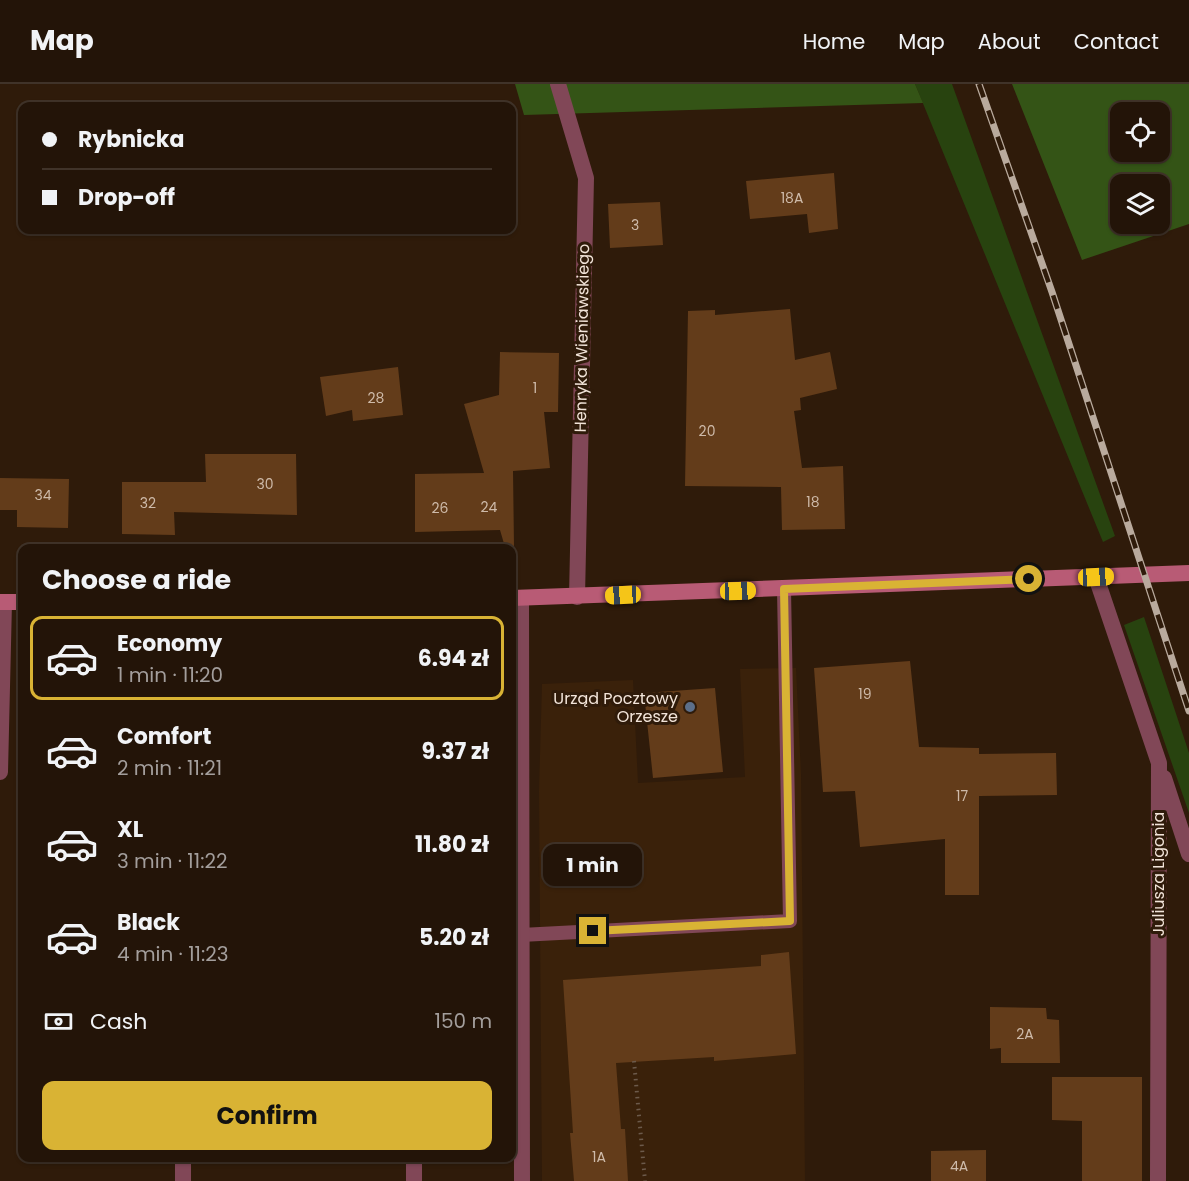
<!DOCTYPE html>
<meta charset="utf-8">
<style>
:root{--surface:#231408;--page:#2f2116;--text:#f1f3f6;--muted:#a39e9c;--line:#403329;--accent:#d9b334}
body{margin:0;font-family:Poppins,sans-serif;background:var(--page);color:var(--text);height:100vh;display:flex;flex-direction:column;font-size:22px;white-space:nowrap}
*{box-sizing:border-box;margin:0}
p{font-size:20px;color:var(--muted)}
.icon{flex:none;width:33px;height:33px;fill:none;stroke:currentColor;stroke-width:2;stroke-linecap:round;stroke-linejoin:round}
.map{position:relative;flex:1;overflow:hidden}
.side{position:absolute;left:18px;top:460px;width:498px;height:618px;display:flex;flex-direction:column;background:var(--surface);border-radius:12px;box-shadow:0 2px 4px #0004,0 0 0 2px var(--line)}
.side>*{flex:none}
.hud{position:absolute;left:18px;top:18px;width:498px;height:132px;border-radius:12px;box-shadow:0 2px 4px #0004,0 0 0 2px var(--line);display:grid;align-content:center;height:132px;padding:0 24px;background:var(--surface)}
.controls{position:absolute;left:1110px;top:18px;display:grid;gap:12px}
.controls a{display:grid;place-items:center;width:60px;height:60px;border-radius:12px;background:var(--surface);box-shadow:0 2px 4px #0004,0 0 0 2px var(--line);font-size:30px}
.end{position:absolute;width:27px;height:27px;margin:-14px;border:8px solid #d9b334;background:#111;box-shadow:0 0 0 3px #111}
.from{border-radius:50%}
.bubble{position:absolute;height:42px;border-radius:12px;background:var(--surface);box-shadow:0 2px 4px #0004,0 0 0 2px var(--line);font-size:20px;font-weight:700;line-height:42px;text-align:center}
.car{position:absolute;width:18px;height:36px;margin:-18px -9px;border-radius:8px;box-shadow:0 0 4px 2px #0007;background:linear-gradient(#f5c518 24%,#345 0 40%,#f5c518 0 76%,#345 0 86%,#f5c518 0)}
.hud b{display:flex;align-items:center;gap:21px;height:57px;font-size:22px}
.hud b+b{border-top:2px solid var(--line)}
.hud i{width:15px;height:15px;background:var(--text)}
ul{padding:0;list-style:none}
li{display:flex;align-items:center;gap:18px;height:84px;margin:0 12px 9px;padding:0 12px;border:3px solid transparent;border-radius:12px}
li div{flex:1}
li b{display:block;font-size:22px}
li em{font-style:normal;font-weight:700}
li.selected{border-color:var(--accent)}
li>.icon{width:54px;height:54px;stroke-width:1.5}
h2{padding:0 24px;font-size:27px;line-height:72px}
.pay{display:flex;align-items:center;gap:15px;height:66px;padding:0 24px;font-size:22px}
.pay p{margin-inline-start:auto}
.primary-button{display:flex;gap:12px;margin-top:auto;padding:12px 24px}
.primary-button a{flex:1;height:69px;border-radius:12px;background:var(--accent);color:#111;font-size:24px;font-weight:700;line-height:69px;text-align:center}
header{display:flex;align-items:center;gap:36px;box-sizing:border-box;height:84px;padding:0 30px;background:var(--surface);border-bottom:2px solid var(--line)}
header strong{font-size:28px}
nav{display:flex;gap:33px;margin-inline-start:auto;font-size:21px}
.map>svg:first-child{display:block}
.built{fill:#3a210a}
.green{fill:#28430f}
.forest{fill:#345416;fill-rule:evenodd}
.building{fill:#633c1a}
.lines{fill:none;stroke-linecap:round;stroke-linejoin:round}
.path{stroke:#6c5a4b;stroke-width:4;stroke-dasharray:1.5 4.5;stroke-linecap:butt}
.service{stroke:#814757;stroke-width:14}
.minor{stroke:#814757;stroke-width:16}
.secondary{stroke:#b85b75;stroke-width:16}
.rail-casing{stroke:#b9aa9d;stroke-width:7}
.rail{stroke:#2f1b0a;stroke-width:4.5;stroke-dasharray:14;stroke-linecap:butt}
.route{stroke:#d9b334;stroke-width:8}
.service-dot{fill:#5c6f8a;stroke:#2f1b0a;stroke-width:2}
.labels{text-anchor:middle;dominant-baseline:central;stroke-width:6;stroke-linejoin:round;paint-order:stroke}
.number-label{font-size:14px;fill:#cebaa9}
.street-label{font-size:16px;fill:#f2e4d9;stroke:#2f1b0a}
.poi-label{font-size:16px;fill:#f2e4d9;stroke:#2f1b0a;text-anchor:end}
</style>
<header>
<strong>Map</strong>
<nav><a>Home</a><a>Map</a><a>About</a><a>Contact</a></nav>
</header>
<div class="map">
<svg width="1189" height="1097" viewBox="0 0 1189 1097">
<rect width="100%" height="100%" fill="#2f1b0a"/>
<!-- built -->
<path class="built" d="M796,584L801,690L805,1097H542L539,707L542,600L633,596L638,699L745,693L740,585Z"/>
<!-- green -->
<path class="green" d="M915,0H952L1115,452L1103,458Z
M1144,533L1189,669V729L1124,541Z"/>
<!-- forest -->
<path class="forest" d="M515,0H915L923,19L524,31Z
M1012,0H1189V140L1082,176ZM1120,28H1160V68H1120ZM1120,100H1160V140H1120Z"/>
<!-- building -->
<path class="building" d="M834,89L838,145L809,149L807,130L750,135L746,97Z
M660,118L663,161L610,164L608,120Z
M790,225L795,276L830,268L837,305L800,314L801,326L794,327L802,384L843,382L845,445L782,446L781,403L685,402L688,227L715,226V231Z
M500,268L559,269L558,328H544L550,384L513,387L514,462L505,463L500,446L415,448V390L484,389L464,320L499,311Z
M398,283L403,331L353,337L352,326L326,332L320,293Z
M205,370H296L297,431L174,428L175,451L122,450V398H206Z
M0,394L69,395L68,444L17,443V426H0Z
M910,577L919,663L979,664V670L1056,669L1057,711L979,712V811H945V755L860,763L855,707L823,708L814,584Z
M715,604L723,688L653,694L644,609Z
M789,868L796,970L714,977V973L616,979L621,1045H625L628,1097H574L570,1049H573L563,896L761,882V871Z
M990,923L1046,924L1047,935L1059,936L1060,979H1001V964L990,965Z
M1052,993H1142V1097H1082V1037L1052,1036Z
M986,1066V1097H931V1067Z"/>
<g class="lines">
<!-- path -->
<path class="path" d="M634,977L645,1097"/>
<!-- service -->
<path class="service" d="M521,851L790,837L784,505"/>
<!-- minor -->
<path class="minor" d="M558,0L586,94L577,513
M1096,493L1159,679L1158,1097
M521,514L522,1097
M0,688L4,518
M1164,694L1189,770
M183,1074V1097
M414,1097V1074"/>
<!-- secondary -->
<path class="secondary" d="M512,514L1189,489
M0,518H22"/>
<defs>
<path id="rail" d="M979,0L1052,208L1189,627"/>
</defs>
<!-- rail casing -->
<use href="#rail" class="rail-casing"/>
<!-- rail -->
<use href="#rail" class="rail"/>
</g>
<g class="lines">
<!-- route -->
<path class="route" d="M593,847L790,837L784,505L1029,495"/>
</g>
<!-- markers -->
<circle class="service-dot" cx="690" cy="623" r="6"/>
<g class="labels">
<!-- number labels -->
<g class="number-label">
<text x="792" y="114">18A</text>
<text x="635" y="141">3</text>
<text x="535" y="304">1</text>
<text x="376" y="314">28</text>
<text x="707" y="347">20</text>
<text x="265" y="400">30</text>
<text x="43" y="411">34</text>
<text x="813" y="418">18</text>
<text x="148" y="419">32</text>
<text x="489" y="423">24</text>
<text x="440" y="424">26</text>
<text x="865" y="610">19</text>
<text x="962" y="712">17</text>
<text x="1025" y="950">2A</text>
<text x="599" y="1073">1A</text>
<text x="959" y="1082">4A</text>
</g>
<!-- street labels -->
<g class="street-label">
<text transform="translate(582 254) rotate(-89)">Henryka Wieniawskiego</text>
<text transform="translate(1158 790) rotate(-90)">Juliusza Ligonia</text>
</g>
<!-- poi labels -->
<g class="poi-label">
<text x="678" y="614">Urząd Pocztowy<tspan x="678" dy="18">Orzesze</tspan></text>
</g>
</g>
</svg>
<div class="controls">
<a><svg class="icon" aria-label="locate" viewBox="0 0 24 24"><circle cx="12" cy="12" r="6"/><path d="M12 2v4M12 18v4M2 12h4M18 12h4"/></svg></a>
<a><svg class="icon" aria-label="layers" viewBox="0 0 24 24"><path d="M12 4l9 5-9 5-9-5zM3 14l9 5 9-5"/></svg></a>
</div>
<i class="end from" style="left:1029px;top:495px"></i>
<i class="end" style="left:593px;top:847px"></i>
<div class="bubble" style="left:543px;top:760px;width:99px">1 min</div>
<i class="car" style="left:1096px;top:493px;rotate:87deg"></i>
<i class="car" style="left:738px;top:507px;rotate:88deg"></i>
<i class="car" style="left:623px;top:511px;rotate:267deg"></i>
<div class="hud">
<b><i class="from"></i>Rybnicka</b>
<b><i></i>Drop-off</b>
</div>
<section class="side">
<h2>Choose a ride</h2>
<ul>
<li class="selected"><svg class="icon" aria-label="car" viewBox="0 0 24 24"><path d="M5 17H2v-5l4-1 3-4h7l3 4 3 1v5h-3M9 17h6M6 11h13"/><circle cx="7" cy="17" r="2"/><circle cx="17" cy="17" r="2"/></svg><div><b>Economy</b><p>1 min · 11:20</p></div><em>6.94 zł</em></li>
<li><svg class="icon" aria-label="car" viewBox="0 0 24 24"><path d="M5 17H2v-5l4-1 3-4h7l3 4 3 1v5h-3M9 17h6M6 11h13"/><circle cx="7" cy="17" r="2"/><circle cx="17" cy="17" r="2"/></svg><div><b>Comfort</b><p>2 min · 11:21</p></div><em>9.37 zł</em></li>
<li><svg class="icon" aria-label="car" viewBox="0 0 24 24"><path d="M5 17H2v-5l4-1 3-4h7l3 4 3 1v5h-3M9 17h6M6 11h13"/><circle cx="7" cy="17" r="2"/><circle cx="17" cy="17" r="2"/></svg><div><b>XL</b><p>3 min · 11:22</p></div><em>11.80 zł</em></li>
<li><svg class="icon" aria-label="car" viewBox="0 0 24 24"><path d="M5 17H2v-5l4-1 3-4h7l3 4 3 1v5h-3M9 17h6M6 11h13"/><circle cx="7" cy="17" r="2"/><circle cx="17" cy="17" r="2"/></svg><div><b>Black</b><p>4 min · 11:23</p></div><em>5.20 zł</em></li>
</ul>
<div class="pay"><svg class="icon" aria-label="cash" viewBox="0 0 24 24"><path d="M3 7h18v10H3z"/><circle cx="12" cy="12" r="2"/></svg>Cash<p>150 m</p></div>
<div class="primary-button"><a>Confirm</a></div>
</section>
</div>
